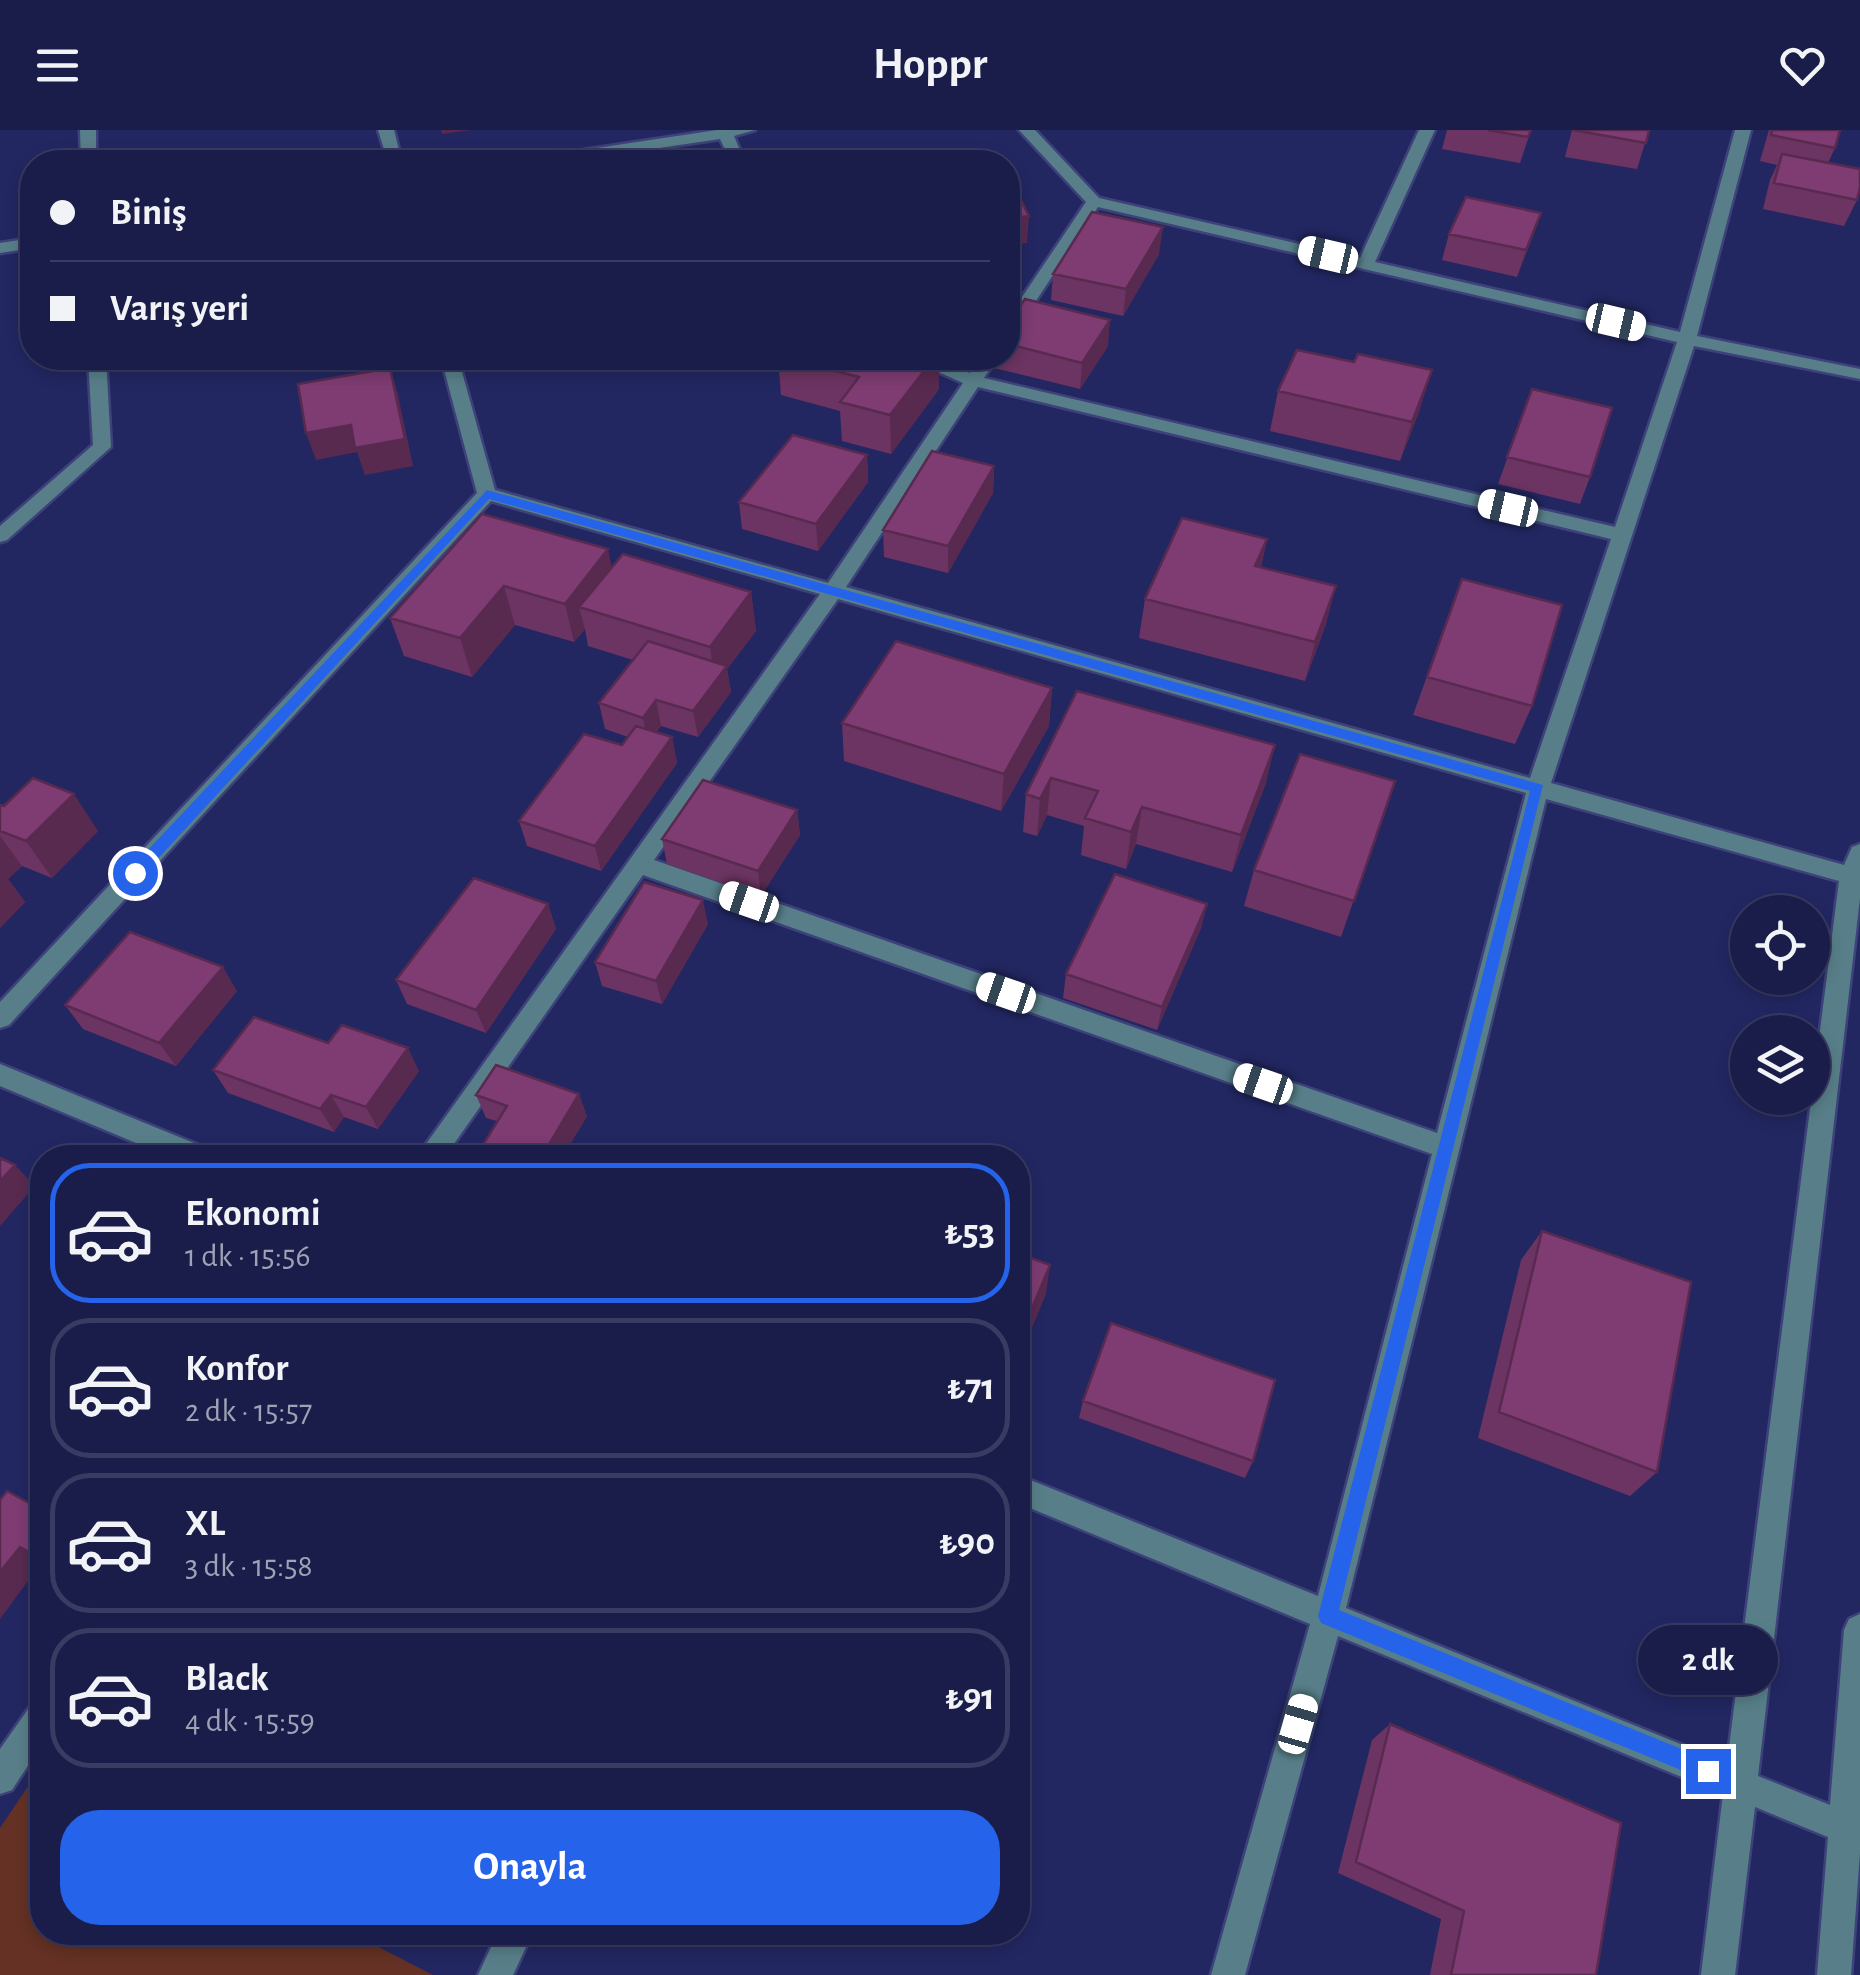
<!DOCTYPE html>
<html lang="tr">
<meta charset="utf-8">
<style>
:root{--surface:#1a1d4a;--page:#232651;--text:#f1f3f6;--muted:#9fa2b5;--line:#383b62;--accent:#2563eb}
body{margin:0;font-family:"Alegreya Sans",sans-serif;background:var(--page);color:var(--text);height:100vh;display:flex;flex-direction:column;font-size:38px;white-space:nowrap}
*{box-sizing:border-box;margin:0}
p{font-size:32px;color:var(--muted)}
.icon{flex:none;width:55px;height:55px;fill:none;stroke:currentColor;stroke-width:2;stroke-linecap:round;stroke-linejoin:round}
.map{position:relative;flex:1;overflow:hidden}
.sheet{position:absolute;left:30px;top:1015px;width:1000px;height:800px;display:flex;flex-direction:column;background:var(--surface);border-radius:40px;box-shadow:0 5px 15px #0003,0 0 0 2px var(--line)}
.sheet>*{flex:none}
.hud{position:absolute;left:20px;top:20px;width:1000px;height:220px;border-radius:40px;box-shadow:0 5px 15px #0003,0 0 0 2px var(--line);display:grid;align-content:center;height:220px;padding:0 30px;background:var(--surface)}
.tools{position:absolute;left:1730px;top:765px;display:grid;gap:20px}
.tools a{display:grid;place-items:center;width:100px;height:100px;border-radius:50%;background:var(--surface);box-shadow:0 5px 15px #0003,0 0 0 2px var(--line);font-size:50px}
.end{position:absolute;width:45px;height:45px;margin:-22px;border:12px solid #2563eb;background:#fff;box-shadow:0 0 0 5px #fff}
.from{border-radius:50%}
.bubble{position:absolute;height:70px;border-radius:35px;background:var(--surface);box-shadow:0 5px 15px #0003,0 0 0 2px var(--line);font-size:32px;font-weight:700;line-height:70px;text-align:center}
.car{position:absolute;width:30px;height:60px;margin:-30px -15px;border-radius:12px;box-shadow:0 0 8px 2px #0007;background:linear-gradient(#fff 24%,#345 0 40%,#fff 0 76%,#345 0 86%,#fff 0)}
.hud b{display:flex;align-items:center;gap:35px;height:95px;font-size:38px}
.hud b+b{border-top:2px solid var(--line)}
.hud i{width:25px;height:25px;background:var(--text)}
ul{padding:18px 0 0;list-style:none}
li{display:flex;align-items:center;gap:30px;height:140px;margin:0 20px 15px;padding:0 10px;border:5px solid var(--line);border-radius:40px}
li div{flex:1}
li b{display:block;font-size:38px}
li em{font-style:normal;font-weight:700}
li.active{border-color:var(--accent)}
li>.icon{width:90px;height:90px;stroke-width:1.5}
.action{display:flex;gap:20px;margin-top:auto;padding:20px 30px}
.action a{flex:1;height:115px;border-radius:40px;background:var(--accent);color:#fff;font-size:40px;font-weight:700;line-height:115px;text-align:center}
header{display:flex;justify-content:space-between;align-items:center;height:130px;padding:0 30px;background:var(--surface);font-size:45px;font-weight:700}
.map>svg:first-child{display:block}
.green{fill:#643124}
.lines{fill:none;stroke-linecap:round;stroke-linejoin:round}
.minor-casing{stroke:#3d427a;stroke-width:5}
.minor{fill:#587f89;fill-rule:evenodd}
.wall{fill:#6c3462}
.shaded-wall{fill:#582a50}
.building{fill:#7e3c72;stroke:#582a50;stroke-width:2.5}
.route{fill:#2563eb}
</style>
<header><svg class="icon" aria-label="menu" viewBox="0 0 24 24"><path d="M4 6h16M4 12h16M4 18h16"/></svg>Hoppr<svg class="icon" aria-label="heart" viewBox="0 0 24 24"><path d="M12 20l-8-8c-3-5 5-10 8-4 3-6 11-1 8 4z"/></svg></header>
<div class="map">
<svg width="1860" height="1845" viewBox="0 0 1860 1845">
<rect width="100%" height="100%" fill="#222762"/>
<!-- green -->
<path class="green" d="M39,1640L42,1642V1802L351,1803L433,1845H0V1698Z"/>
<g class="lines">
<defs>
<path id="minor" d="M80,0H96V32H81Z
M378,0H394L402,32H388Z
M717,0H755L734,6L745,32H731L720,9L564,32H529L537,27Z
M1019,0H1035L1099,68L1360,128L1419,0H1435L1375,132L1680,202L1735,0H1751L1697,206L1860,239V249L1694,216L1551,653L1844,735L1852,717L1860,714V768L1758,1646L1830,1675L1844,1500L1849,1489L1860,1484V1723L1851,1845H1817L1828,1707L1755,1677L1735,1845H1701L1723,1664L1338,1506L1245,1845H1211L1310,1494L1018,1373V1345L1318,1466L1432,1024L643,745L444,1028H416L820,464L491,371L9,895L0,898V872L477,363L441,228H458L495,360L828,453L963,253L907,228H929L970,243L981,228H997L984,248L1615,397L1677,212L1098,77L1014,204L1008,205V188L1086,72ZM978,257L1611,409L1530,648L846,457ZM838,469L1526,663L1437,1003L654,730ZM1546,669L1839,751L1727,1633L1346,1478Z
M32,108V118L0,123V113Z
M88,228H106L111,317L7,410L0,412V396L93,315Z
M0,934L211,1020L215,1028H172L0,956Z
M42,1570V1614L12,1660L0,1664V1619L31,1575Z
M498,1802H533L513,1845H478Z"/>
</defs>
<!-- minor casing -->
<use href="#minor" class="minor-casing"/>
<!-- minor -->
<use href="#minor" class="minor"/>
</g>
<!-- wall -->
<path class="wall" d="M1447,0H1531L1520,33L1442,19Z
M1572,0H1649L1637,39L1565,27Z
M1769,0H1840L1835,18L1828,33L1857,70L1844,96L1763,79L1770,50L1777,35L1760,31Z
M1541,83L1517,147L1442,130L1449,104Z
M1159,124L1123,186L1051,170L1053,144Z
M1008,194L1108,216L1080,259L994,238L995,228H1008Z
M778,228H939V259L891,324L842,311L840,281L781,265Z
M1532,259L1590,347L1580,374L1498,354Z
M1278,261L1420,279L1400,331L1270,301Z
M867,325L868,352L818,421L742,399L739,372Z
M994,336L993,363L948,443L884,427L883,400Z
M482,384L612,438L751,462L756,501L727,539L731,562L698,607L661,596L656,602L672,607L677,633L601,741L527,716L519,691L622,615L628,607L605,599L599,573L633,530L588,516L585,499L574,512L515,495L472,547L404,526L390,488Z
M1267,409L1261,437L1326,494L1305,551L1139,508L1145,469Z
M1462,449L1532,576L1515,614L1413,585Z
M1052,558L1049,596L1001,681L844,631L842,593Z
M1077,561L1266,653L1232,742L1136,714L1126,739L1081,725L1084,696L1047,685L1037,706L1023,702L1026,664Z
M1395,651L1341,807L1244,776L1254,740Z
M0,675L98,701L52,748L22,736L8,749L25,772L0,798Z
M797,680L800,705L761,766L667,734L662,709Z
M548,774L556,799L486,903L407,874L396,850Z
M1207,774L1201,798L1157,900L1063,868L1066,844Z
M708,794L662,874L602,856L595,832Z
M237,861L176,936L83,899L65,875Z
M328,913L419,941L378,999L344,987L334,1002L228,963L213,940Z
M476,965L587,986L562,1028H485L481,1018L497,991L486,988Z
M1542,1101L1657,1342L1630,1366L1478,1308L1521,1130Z
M1083,1271L1253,1331L1245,1348L1079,1288Z
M1390,1594L1596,1845H1430L1441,1789L1338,1743L1372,1610Z"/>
<!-- shaded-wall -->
<path class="shaded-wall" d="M441,0H470L442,4Z
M1541,83L1532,109L1517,147L1526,120Z
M1029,86L1027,113L1008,115V89Z
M1163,97L1159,124L1123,186L1126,159Z
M1110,190L1108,216L1080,259L1082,233Z
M526,228H562L528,235Z
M934,228H939V259L891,324L890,285Z
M390,238L398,265L413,336L365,345L357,322L316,330L306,303Z
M1432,240L1420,279L1400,331L1412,292Z
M867,325L868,352L818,421L816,394Z
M994,336L993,363L948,443V416Z
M1267,409L1258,448L1255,436Z
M608,419L616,458L579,477L585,499L574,512L565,474Z
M504,456L515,495L472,547L460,508Z
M1336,456L1326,494L1305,551L1315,512Z
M751,462L756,501L727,539L731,562L698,607L693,581L715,552L710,517Z
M1052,558L1049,596L1001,681L1004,644Z
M656,570L661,596L648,614L643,588Z
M672,607L677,633L601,741L595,716Z
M1275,615L1266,653L1232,742L1241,705Z
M1051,648L1047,685L1037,706L1040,669Z
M74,664L98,701L52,748L26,711Z
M1142,677L1136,714L1126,739L1131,702Z
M797,680L800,705L761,766L758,741Z
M0,706L22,736L8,749L25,772L0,798Z
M703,770L708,794L662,874L656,851Z
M548,774L556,799L486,903L476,880Z
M1207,774L1201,798L1157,900L1162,877Z
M223,837L237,861L176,936L159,913Z
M408,918L419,941L378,999L366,977Z
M579,964L587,986L562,1028H541Z
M331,965L344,987L334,1002L320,979Z
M15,1035L35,1056L0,1096V1051Z
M1050,1135L1046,1164L1018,1232V1212Z
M20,1417L42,1431V1432L0,1489V1442Z"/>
<!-- building -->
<path class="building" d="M1488,0H1531L1528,7Z
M1573,0H1649L1646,13Z
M1772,0H1840L1835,18L1771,5Z
M560,19L565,32H467Z
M1782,24L1860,39V57L1857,70L1774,53Z
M1008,44L1029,86L1008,89Z
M1466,67L1541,83L1526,120L1449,104Z
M1092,82L1163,97L1126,159L1053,144Z
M1025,169L1110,190L1082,233L1008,214V194Z
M1297,220L1354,232L1358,224L1432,240L1412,292L1278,261Z
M784,228H934L890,285L840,272L859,247Z
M390,238L405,309L355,318L351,295L306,303L298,254Z
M1532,259L1612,278L1590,347L1507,327Z
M793,305L867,325L816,394L739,372Z
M932,321L994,336L948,416L883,400Z
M482,384L608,419L565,474L504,456L460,508L390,488Z
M1182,388L1267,409L1255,436L1336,456L1315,512L1145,469Z
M623,424L751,462L710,517L579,477Z
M1462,449L1562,475L1532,576L1427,547Z
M648,511L727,536L693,581L656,570L643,588L599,573Z
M896,511L1052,558L1004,644L842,593Z
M1077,561L1275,615L1241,705L1142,677L1131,702L1085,688L1098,661L1051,648L1040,669L1026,664Z
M636,596L672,607L595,716L519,691L584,604L622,615Z
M1300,624L1395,651L1354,771L1254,740Z
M33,648L74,664L26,711L0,701V675L4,676Z
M703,650L797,680L758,741L662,709Z
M1115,744L1207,774L1162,877L1066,844Z
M474,748L548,774L476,880L396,850Z
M644,752L703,770L656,851L595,832Z
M130,802L223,837L159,913L65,875Z
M254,887L328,913L342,895L408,918L366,977L331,965L320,979L213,940Z
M496,935L579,964L541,1028H507L481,1018L507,976L476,965Z
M0,1028L15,1035L0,1051Z
M1542,1101L1691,1152L1657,1342L1499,1282Z
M1018,1123L1050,1135L1018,1212Z
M1111,1193L1275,1250L1253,1331L1083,1271Z
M7,1361L42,1380V1429L20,1417L0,1442V1370Z
M1390,1594L1621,1693L1596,1845H1451L1464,1781L1356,1732Z"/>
<!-- route -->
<path class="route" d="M487,360L1543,655L1339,1480L1716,1633L1719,1641L1716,1648L1708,1651L1321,1493L1318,1486L1530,661L489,369L141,747H130V739Z"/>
</svg>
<div class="tools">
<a><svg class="icon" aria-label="locate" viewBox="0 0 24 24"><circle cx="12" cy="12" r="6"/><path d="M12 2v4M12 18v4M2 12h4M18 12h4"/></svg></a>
<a><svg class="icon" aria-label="layers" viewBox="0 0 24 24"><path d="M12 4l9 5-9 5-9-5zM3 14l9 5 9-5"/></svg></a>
</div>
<i class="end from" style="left:135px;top:743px"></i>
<i class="end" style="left:1708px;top:1641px"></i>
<div class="bubble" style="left:1638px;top:1495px;width:140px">2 dk</div>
<i class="car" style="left:1328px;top:125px;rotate:283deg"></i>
<i class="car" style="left:1616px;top:192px;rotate:103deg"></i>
<i class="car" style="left:1508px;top:378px;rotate:283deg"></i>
<i class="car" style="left:749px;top:772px;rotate:289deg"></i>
<i class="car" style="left:1006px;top:863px;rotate:289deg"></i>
<i class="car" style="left:1263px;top:954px;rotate:289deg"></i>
<i class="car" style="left:1298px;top:1594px;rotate:16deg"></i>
<div class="hud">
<b><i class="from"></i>Biniş</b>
<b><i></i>Varış yeri</b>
</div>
<section class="sheet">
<ul>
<li class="active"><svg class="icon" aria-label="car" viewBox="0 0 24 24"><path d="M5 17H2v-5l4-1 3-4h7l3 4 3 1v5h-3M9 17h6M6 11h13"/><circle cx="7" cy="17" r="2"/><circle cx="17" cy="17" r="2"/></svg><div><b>Ekonomi</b><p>1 dk · 15:56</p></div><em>₺53</em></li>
<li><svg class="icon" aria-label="car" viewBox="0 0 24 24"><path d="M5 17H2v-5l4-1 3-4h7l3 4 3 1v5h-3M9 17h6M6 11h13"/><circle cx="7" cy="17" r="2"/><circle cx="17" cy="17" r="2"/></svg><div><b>Konfor</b><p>2 dk · 15:57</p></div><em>₺71</em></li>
<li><svg class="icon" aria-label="car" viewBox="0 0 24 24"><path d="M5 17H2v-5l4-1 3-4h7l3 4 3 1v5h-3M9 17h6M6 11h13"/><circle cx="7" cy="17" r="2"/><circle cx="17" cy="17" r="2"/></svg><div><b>XL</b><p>3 dk · 15:58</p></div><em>₺90</em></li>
<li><svg class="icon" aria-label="car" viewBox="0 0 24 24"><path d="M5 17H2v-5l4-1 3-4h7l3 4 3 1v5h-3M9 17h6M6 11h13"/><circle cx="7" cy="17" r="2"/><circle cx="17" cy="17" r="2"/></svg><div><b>Black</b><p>4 dk · 15:59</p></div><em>₺91</em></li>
</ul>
<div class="action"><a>Onayla</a></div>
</section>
</div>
